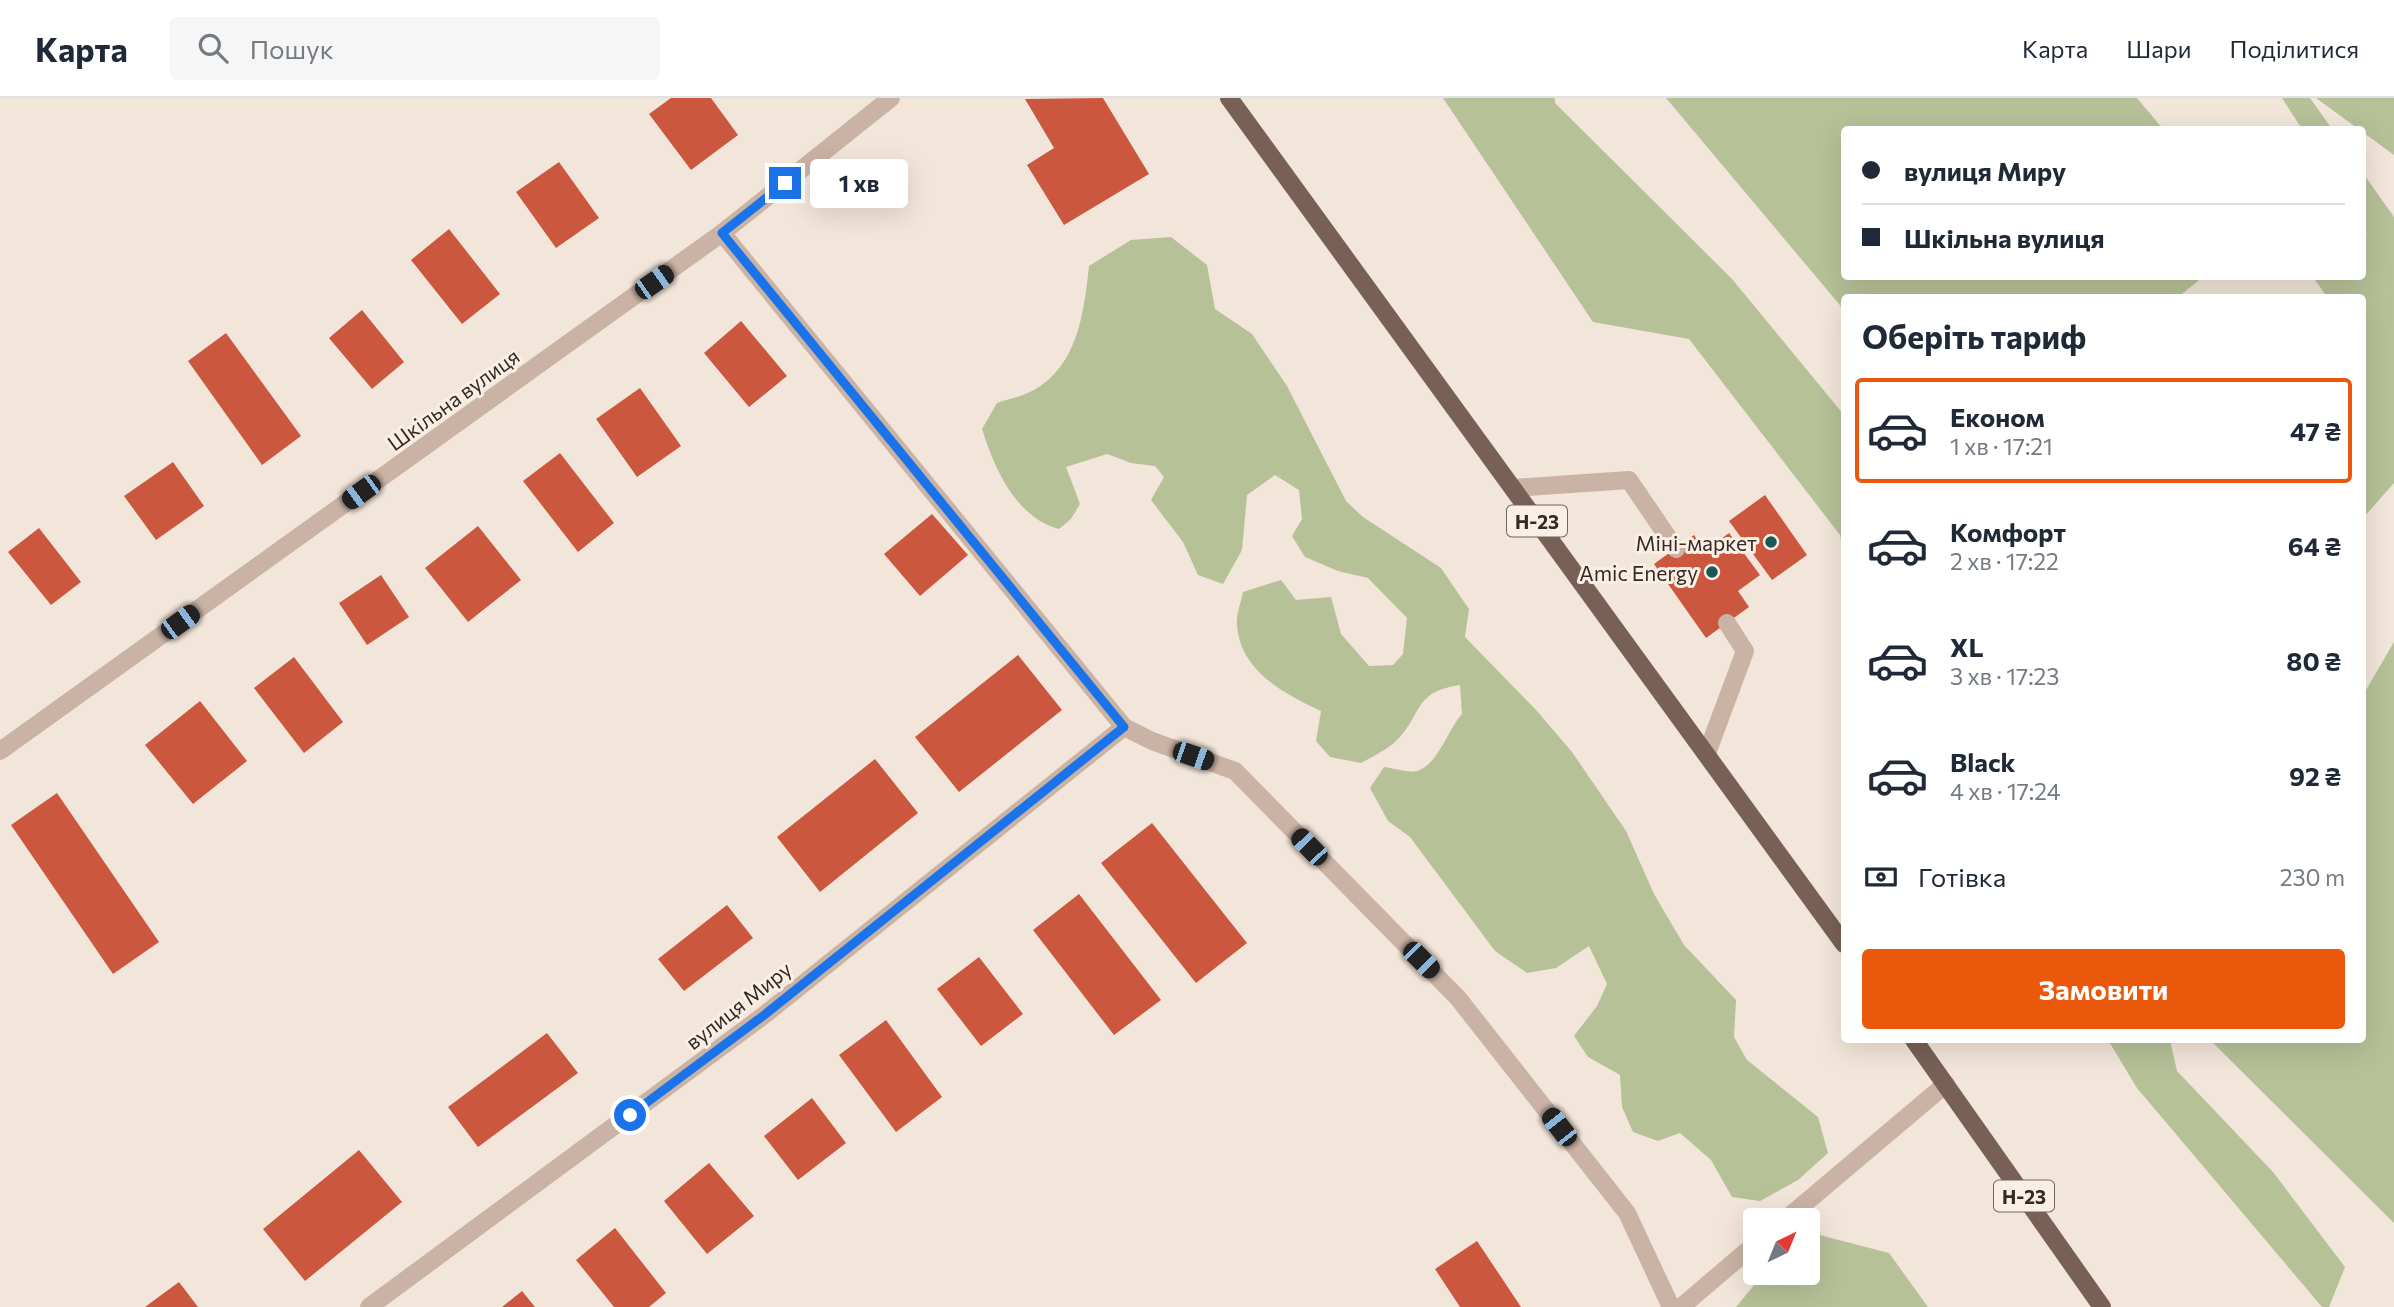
<!DOCTYPE html>
<html lang="uk">
<meta charset="utf-8">
<style>
:root{--surface:#fff;--page:#f6f6f7;--text:#1f2937;--muted:#747a83;--line:#e0e1e3;--accent:#ea580c}
body{margin:0;font-family:Commissioner,sans-serif;background:var(--page);color:var(--text);height:100vh;display:flex;flex-direction:column;font-size:26px;white-space:nowrap}
*{box-sizing:border-box;margin:0}
p{font-size:23px;color:var(--muted)}
.icon{flex:none;width:38px;height:38px;fill:none;stroke:currentColor;stroke-width:2;stroke-linecap:round;stroke-linejoin:round}
.map{position:relative;flex:1;overflow:hidden}
.drawer{position:absolute;left:1841px;top:196px;width:525px;height:749px;display:flex;flex-direction:column;background:var(--surface);border-radius:7px;box-shadow:0 7px 28px #0002}
.drawer>*{flex:none}
.top-card{position:absolute;left:1841px;top:28px;width:525px;height:154px;border-radius:7px;box-shadow:0 7px 28px #0002;display:grid;align-content:center;height:154px;padding:0 21px;background:var(--surface)}
.needle{width:46px;rotate:43deg}
.buttons{position:absolute;left:1743px;top:1110px;display:grid;gap:14px}
.buttons a{display:grid;place-items:center;width:77px;height:77px;border-radius:7px;background:var(--surface);box-shadow:0 7px 28px #0002;font-size:35px}
.end{position:absolute;width:32px;height:32px;margin:-16px;border:9px solid #1a73e8;background:#fff;box-shadow:0 0 0 4px #fff}
.from{border-radius:50%}
.bubble{position:absolute;height:49px;border-radius:7px;background:var(--surface);box-shadow:0 7px 28px #0002;font-size:23px;font-weight:700;line-height:49px;text-align:center}
.car{position:absolute;width:21px;height:42px;margin:-21px -10px;border-radius:9px;box-shadow:0 0 5px 2px #0007;background:linear-gradient(#222 24%,#8ab4d8 0 40%,#222 0 76%,#8ab4d8 0 86%,#222 0)}
.top-card b{display:flex;align-items:center;gap:24px;height:66px;font-size:26px}
.top-card b+b{border-top:2px solid var(--line)}
.top-card i{width:18px;height:18px;background:var(--text)}
ul{padding:0;list-style:none}
li{display:flex;align-items:center;gap:21px;height:105px;margin:0 14px 10px;padding:0 7px;border:4px solid transparent;border-radius:7px}
li div{flex:1}
li b{display:block;font-size:26px}
li em{font-style:normal;font-weight:700}
li.on{border-color:var(--accent)}
li>.icon{width:63px;height:63px;stroke-width:1.5}
h2{padding:0 21px;font-size:32px;line-height:84px}
.pay{display:flex;align-items:center;gap:18px;height:77px;padding:0 21px;font-size:26px}
.pay p{margin-inline-start:auto}
.primary-button{display:flex;gap:14px;margin-top:auto;padding:14px 21px}
.primary-button a{flex:1;height:80px;border-radius:7px;background:var(--accent);color:#fff;font-size:28px;font-weight:700;line-height:80px;text-align:center}
header{display:flex;align-items:center;gap:42px;box-sizing:border-box;height:98px;padding:0 35px;background:var(--surface);border-bottom:2px solid var(--line)}
header strong{font-size:33px}
nav{display:flex;gap:38px;margin-inline-start:auto;font-size:24px}
.search{width:490px;height:63px;background:var(--page);display:flex;align-items:center;gap:18px;box-sizing:border-box;padding:0 24px;border-radius:7px;color:var(--muted);font-size:26px}
.map>svg:first-child{display:block}
.green{fill:#b6c198}
.building{fill:#cb583e}
.lines{fill:none;stroke-linecap:round;stroke-linejoin:round}
.lane{stroke:#cab3a4;stroke-width:18}
.street{stroke:#cab3a4;stroke-width:18}
.primary{stroke:#786056;stroke-width:18}
.route{stroke:#1a73e8;stroke-width:9}
.poi-dot{fill:#1a5858;stroke:#faefe5;stroke-width:2.5}
.labels{text-anchor:middle;dominant-baseline:central;stroke-width:6;stroke-linejoin:round;paint-order:stroke}
.shield{fill:#faefe5;stroke:#71655f;stroke-width:2}
.shield-label{font-size:19px;font-weight:bold;fill:#362a26}
.street-label{font-size:21px;fill:#362a26;stroke:#faefe5}
.poi-label{font-size:21px;fill:#362a26;stroke:#faefe5;text-anchor:end}
</style>
<header>
<strong>Карта</strong>
<div class="search"><svg class="icon" aria-label="search" viewBox="0 0 24 24"><circle cx="10" cy="10" r="6"/><path d="M15 15l6 6"/></svg>Пошук</div>
<nav><a>Карта</a><a>Шари</a><a>Поділитися</a></nav>
</header>
<div class="map">
<svg width="2394" height="1209" viewBox="0 0 2394 1209">
<rect width="100%" height="100%" fill="#f2e5d9"/>
<!-- green -->
<path class="green" d="M1443,0H1555V5L1732,181L1844,317V455L1840,437L1689,241L1593,224Z
M1666,0H2137L2163,31L1844,32V178L2203,179L2178,199L1844,200V212Z
M2282,0H2310L2332,31H2302Z
M2316,0H2394V57Z
M2363,75L2394,119V385L2363,420L2362,200L2327,199L2313,179L2362,178L2363,135L2367,136L2363,129Z
M1171,139L1207,167L1215,211L1252,236L1287,288L1346,403L1363,419L1441,470L1469,511L1465,539L1537,613L1572,654L1626,733L1654,796L1684,847L1736,902L1734,939L1747,962L1818,1019L1828,1055L1798,1082L1760,1103L1732,1099L1711,1062L1680,1035L1658,1043L1633,1034L1622,1009L1620,977L1588,959L1574,938L1597,908L1607,886L1589,848L1556,870L1527,875L1495,853L1410,739L1388,723L1370,690L1384,669C1393,670 1408,675 1417,673C1438,667 1448,631 1462,616L1460,587C1411,594 1423,619 1394,645C1384,653 1372,659 1361,665L1330,659L1316,643L1321,613C1285,596 1240,573 1237,527C1236,517 1241,504 1243,494L1281,482L1296,502L1331,499L1341,536L1369,568L1393,567L1403,556L1407,520L1368,480L1338,473L1305,459L1292,438L1302,421L1299,392L1275,377L1247,397L1242,452L1223,486L1198,477L1183,444L1151,402L1164,379L1155,368L1131,365L1107,356L1066,369L1080,406L1071,421L1059,431C1015,419 995,371 982,331L997,305C1009,301 1023,298 1034,292C1078,267 1084,214 1089,168L1131,142Z
M2394,544V1125L2210,942H2362L2363,597Z
M2108,942H2170L2177,973L2273,1074L2345,1169L2329,1209H2322L2137,990Z
M1808,1134L1889,1155L1928,1209H1736L1765,1174H1808Z"/>
<!-- building -->
<path class="building" d="M671,0H711L738,37L691,72L649,16Z
M1103,0L1149,76L1064,127L1027,67L1054,50L1025,1Z
M559,64L599,120L556,150L516,94Z
M449,131L500,196L462,226L411,162Z
M362,212L404,264L372,291L329,240Z
M741,223L787,278L749,309L704,255Z
M226,235L301,338L262,367L188,263Z
M640,290L681,348L637,379L596,321Z
M560,355L614,425L578,454L523,383Z
M173,364L204,408L156,442L124,398Z
M1765,397L1807,457L1772,482L1729,423Z
M932,416L968,457L920,498L884,456Z
M478,428L521,482L468,524L425,470Z
M39,430L81,484L51,507L8,454Z
M1729,435L1760,477L1738,493L1749,509L1706,540L1654,466L1694,437L1705,453Z
M381,477L409,519L367,547L339,505Z
M1018,557L1062,612L959,694L915,639Z
M294,559L343,624L304,655L254,590Z
M200,603L247,663L193,706L145,647Z
M875,661L918,715L820,794L777,739Z
M57,695L159,844L113,876L11,727Z
M1152,725L1247,845L1196,885L1101,765Z
M1079,796L1161,902L1114,937L1033,832Z
M727,807L753,840L684,893L658,861Z
M979,859L1023,916L981,948L937,891Z
M886,922L942,999L896,1034L839,957Z
M547,935L578,975L478,1049L448,1009Z
M812,1000L846,1045L798,1082L764,1038Z
M359,1052L402,1104L305,1183L263,1131Z
M709,1065L754,1118L707,1156L664,1103Z
M615,1130L666,1195L649,1209H614L576,1162Z
M1477,1143L1521,1209H1460L1435,1171Z
M179,1184L198,1209H145Z
M522,1193L535,1209H502Z"/>
<g class="lines">
<!-- lane -->
<path class="lane" d="M1513,390L1629,382L1676,451
M1707,655L1745,553L1727,525"/>
<!-- street -->
<path class="street" d="M722,135L1124,629L1152,643L1235,673L1458,900L1627,1115L1671,1209
M0,653L722,135L891,0
M1785,1122L1946,986
M369,1209L763,918L1124,629
M1681,1209L1755,1146"/>
<!-- primary -->
<path class="primary" d="M1229,0L1844,846
M1914,942L2102,1209"/>
</g>
<g class="lines">
<!-- route -->
<path class="route" d="M630,1017L763,918L1124,629L722,135L785,85"/>
</g>
<!-- markers -->
<g class="poi-dot">
<circle cx="1771" cy="444" r="7"/>
<circle cx="1712" cy="474" r="7"/>
</g>
<g class="labels">
<!-- shield labels -->
<g class="shield">
<rect x="1507" y="407.5" width="60" height="31" rx="5"/>
<rect x="1994" y="1082.5" width="60" height="31" rx="5"/>
</g>
<g class="shield-label">
<text x="1537" y="423">Н-23</text>
<text x="2024" y="1098">Н-23</text>
</g>
<!-- street labels -->
<g class="street-label">
<text transform="translate(453 301) rotate(-36)">Шкільна вулиця</text>
<text transform="translate(738 907) rotate(-38)">вулиця Миру</text>
</g>
<!-- poi labels -->
<g class="poi-label">
<text x="1757" y="444">Міні-маркет</text>
<text x="1698" y="474">Amic Energy</text>
</g>
</g>
</svg>
<div class="buttons">
<a><svg class="needle" viewBox="-14 -14 28 28"><path d="M0-13l5 13h-10z" fill="#e53935"/><path d="M0 13l5-13h-10z" fill="#747a83"/></svg></a>
</div>
<i class="end from" style="left:630px;top:1017px"></i>
<i class="end" style="left:785px;top:85px"></i>
<div class="bubble" style="left:810px;top:61px;width:98px">1 хв</div>
<i class="car" style="left:654px;top:184px;rotate:55deg"></i>
<i class="car" style="left:361px;top:394px;rotate:234deg"></i>
<i class="car" style="left:180px;top:524px;rotate:54deg"></i>
<i class="car" style="left:1193px;top:658px;rotate:109deg"></i>
<i class="car" style="left:1309px;top:749px;rotate:316deg"></i>
<i class="car" style="left:1421px;top:862px;rotate:135deg"></i>
<i class="car" style="left:1559px;top:1029px;rotate:322deg"></i>
<div class="top-card">
<b><i class="from"></i>вулиця Миру</b>
<b><i></i>Шкільна вулиця</b>
</div>
<section class="drawer">
<h2>Оберіть тариф</h2>
<ul>
<li class="on"><svg class="icon" aria-label="car" viewBox="0 0 24 24"><path d="M5 17H2v-5l4-1 3-4h7l3 4 3 1v5h-3M9 17h6M6 11h13"/><circle cx="7" cy="17" r="2"/><circle cx="17" cy="17" r="2"/></svg><div><b>Економ</b><p>1 хв · 17:21</p></div><em>47 ₴</em></li>
<li><svg class="icon" aria-label="car" viewBox="0 0 24 24"><path d="M5 17H2v-5l4-1 3-4h7l3 4 3 1v5h-3M9 17h6M6 11h13"/><circle cx="7" cy="17" r="2"/><circle cx="17" cy="17" r="2"/></svg><div><b>Комфорт</b><p>2 хв · 17:22</p></div><em>64 ₴</em></li>
<li><svg class="icon" aria-label="car" viewBox="0 0 24 24"><path d="M5 17H2v-5l4-1 3-4h7l3 4 3 1v5h-3M9 17h6M6 11h13"/><circle cx="7" cy="17" r="2"/><circle cx="17" cy="17" r="2"/></svg><div><b>XL</b><p>3 хв · 17:23</p></div><em>80 ₴</em></li>
<li><svg class="icon" aria-label="car" viewBox="0 0 24 24"><path d="M5 17H2v-5l4-1 3-4h7l3 4 3 1v5h-3M9 17h6M6 11h13"/><circle cx="7" cy="17" r="2"/><circle cx="17" cy="17" r="2"/></svg><div><b>Black</b><p>4 хв · 17:24</p></div><em>92 ₴</em></li>
</ul>
<div class="pay"><svg class="icon" aria-label="cash" viewBox="0 0 24 24"><path d="M3 7h18v10H3z"/><circle cx="12" cy="12" r="2"/></svg>Готівка<p>230 m</p></div>
<div class="primary-button"><a>Замовити</a></div>
</section>
</div>
